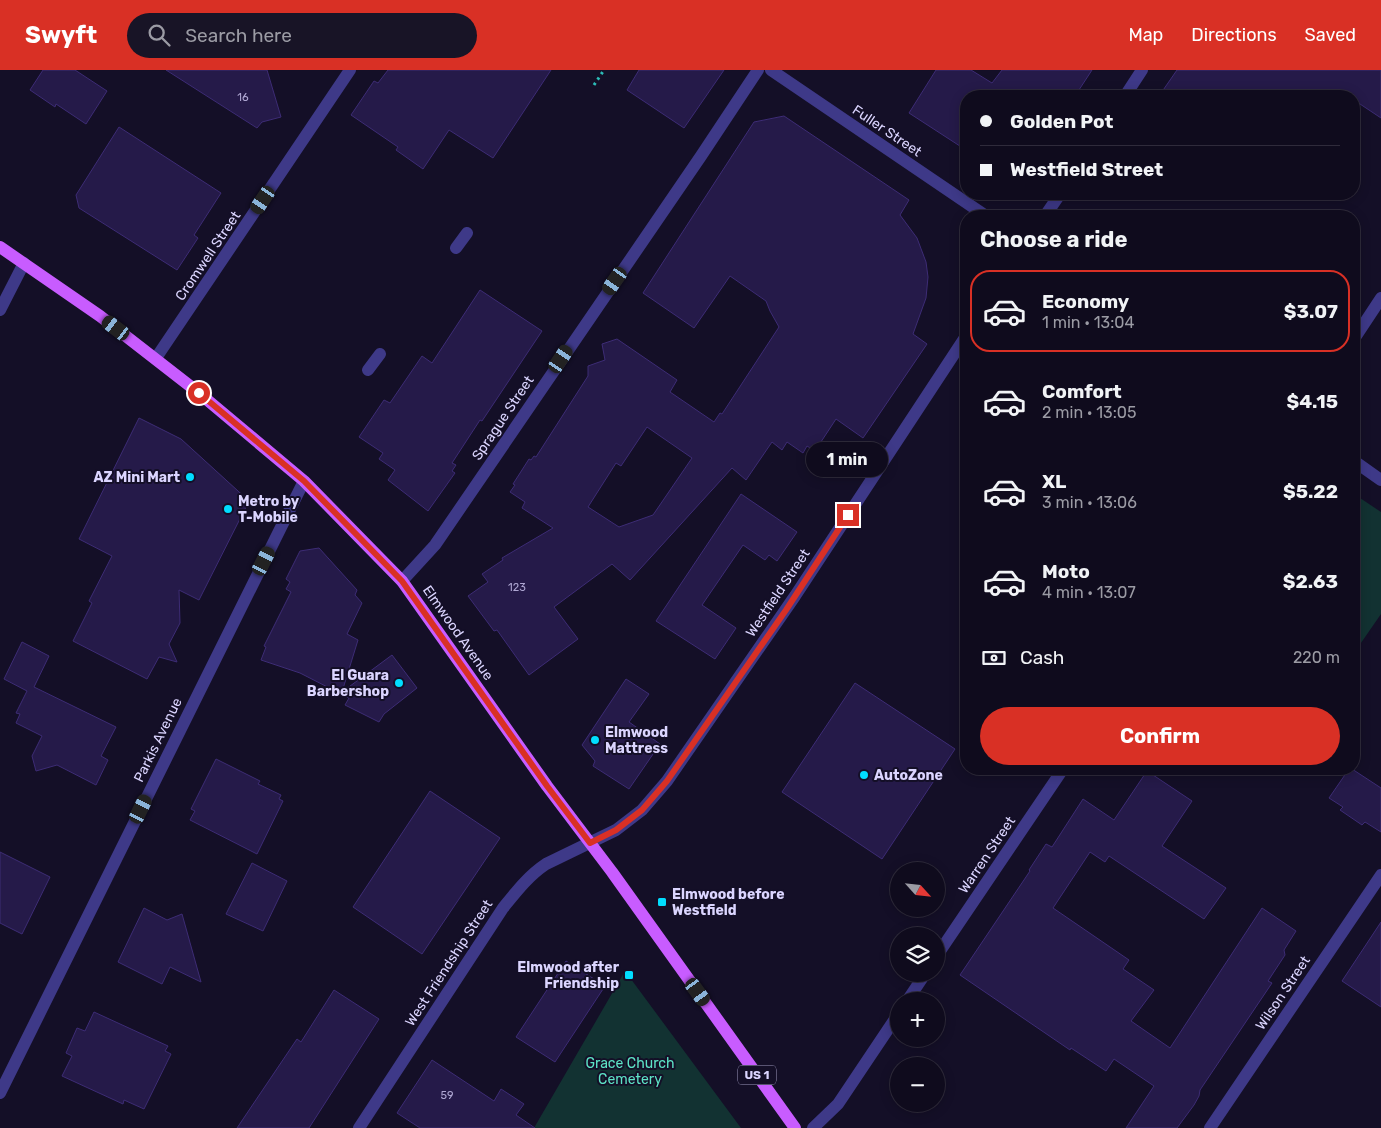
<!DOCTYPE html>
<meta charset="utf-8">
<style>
:root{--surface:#0f0b1d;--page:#181426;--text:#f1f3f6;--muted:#9b9ba4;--line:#2f2b3b;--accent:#d93025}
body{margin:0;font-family:Rubik,sans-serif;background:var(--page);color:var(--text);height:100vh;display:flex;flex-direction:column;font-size:19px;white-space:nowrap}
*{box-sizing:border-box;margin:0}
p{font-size:16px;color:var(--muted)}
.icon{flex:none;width:28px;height:28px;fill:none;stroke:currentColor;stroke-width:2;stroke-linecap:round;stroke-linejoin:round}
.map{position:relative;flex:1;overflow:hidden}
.details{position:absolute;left:960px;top:140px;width:400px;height:565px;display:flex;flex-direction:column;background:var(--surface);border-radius:20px;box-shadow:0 2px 12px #0003,0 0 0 1px var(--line)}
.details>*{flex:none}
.hud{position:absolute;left:960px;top:20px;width:400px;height:110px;border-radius:20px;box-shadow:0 2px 12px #0003,0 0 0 1px var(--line);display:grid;align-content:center;height:110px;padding:0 20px;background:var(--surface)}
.needle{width:32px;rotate:117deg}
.buttons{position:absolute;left:890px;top:792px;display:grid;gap:10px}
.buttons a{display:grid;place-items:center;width:55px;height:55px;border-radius:50%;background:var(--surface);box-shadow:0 2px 12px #0003,0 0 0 1px var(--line);font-size:25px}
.end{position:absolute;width:22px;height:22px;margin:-11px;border:6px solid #d93025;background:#fff;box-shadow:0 0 0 2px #fff}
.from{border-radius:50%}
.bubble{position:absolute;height:35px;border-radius:18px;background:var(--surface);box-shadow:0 2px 12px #0003,0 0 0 1px var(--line);font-size:16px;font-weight:700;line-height:35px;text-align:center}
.car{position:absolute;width:15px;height:30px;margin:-15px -8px;border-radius:6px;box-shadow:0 0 4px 1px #0007;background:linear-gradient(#222 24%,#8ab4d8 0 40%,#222 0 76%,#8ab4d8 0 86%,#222 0)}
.hud b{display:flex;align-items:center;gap:18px;height:48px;font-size:19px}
.hud b+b{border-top:1px solid var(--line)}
.hud i{width:12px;height:12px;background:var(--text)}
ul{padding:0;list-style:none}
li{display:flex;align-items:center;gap:15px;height:82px;margin:0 10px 8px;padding:0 10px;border:2px solid transparent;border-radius:20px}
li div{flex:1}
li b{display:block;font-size:19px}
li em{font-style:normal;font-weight:700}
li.current{border-color:var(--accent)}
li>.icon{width:45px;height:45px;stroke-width:1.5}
h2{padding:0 20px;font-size:22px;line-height:60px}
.pay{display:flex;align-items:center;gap:12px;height:55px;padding:0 20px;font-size:19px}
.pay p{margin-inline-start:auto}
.cta{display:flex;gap:10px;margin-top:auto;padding:10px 20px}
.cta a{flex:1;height:58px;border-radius:30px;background:var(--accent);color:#fff;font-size:20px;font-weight:700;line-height:58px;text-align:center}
header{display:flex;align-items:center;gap:30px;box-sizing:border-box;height:70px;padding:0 25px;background:var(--accent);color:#fff}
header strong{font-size:24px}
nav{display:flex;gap:28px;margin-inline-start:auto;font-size:18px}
.search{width:350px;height:45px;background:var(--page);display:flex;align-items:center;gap:12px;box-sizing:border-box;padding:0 18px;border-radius:28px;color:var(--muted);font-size:19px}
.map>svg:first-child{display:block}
.green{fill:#123232}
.building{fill:#251a49;stroke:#3d2c75;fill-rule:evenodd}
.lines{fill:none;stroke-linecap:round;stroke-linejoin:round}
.path{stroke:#2cbcb8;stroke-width:3;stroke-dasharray:2.5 4;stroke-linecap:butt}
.service{stroke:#3e3988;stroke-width:12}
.minor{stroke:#3e3988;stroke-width:12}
.primary{stroke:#c85cff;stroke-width:12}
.route{stroke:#d93025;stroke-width:6}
.poi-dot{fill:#01ddff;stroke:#140f27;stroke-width:2}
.labels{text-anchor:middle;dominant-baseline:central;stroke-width:4;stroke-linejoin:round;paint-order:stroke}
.number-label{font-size:11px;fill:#aea6d2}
.shield{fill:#140f27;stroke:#9f9abe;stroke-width:1}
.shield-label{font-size:12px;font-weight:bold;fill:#dbd5ff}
.street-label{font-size:14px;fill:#dbd5ff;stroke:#140f27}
.poi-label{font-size:14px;font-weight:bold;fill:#dbd5ff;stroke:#140f27;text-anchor:start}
.park-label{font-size:14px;fill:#5de3c6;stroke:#140f27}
</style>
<header>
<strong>Swyft</strong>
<div class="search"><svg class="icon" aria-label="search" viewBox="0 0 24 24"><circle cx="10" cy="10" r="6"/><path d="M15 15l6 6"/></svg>Search here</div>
<nav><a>Map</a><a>Directions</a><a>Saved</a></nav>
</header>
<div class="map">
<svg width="1381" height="1058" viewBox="0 0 1381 1058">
<rect width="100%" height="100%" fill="#140f27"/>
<!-- green -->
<path class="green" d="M1354,424L1381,442V544L1354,583Z
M625,901L741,1058H534Z"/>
<!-- building -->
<path class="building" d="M43,0H75L107,21L86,54L56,34L55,37L30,20Z
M166,0H267L281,47L262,52L257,58Z
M388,0H551L493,88L449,60L423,99L396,80L398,77L351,45L374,11L378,13Z
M639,0H724L684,58L627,20Z
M936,0H971L992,13L1002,0H1092L1075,26H966V80L909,43Z
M1177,0H1381V48L1354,30V26H1159Z
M784,46L909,130L900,145L917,168L926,192L928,207L926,228L913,264L927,274L863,368L836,349L815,381L807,376L803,383L787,372L782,380L772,372L746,410L732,398L630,510L612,494L554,537L578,569L529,605L497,560L494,561L468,526L488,512L482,504L503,490L502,488L553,458L522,438L525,432L510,422L515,415L513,414L529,389L531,390L534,386L536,387L588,306V296L605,290L602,274L617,269L677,310L670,322L714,352L720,343L722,344L779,257L770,241L766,231L730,206L694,258L643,223L754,52ZM647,357L692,388L653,445L619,457L588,437L616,393L621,396Z
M119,57L221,123L194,165L198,168L177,200L79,138L76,125Z
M480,220L542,261L482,351L480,350L452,393L456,395L452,401L455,403L428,441L388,410L395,400L379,389L383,383L359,367L384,330L390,333L422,286L432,293Z
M139,348L181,369L249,431L199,530L179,520L180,553L169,574L177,592L159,587L147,609L73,571L92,533L89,531L112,486L79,469Z
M741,424L797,462L777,491L769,485L765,490L743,475L702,535L736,558L715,589L656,551Z
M319,478L357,520L355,525L362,533L347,564L358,570L342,622L392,585L417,618L384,644L379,652L345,635L349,628L300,603L261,590L266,577L264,576L291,522L286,519L290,512L286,509L300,481Z
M22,572L49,586L34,617L116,657L101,686L108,690L96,715L57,695L36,701L32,686L42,666L16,653L20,644L16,643L27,621L4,609Z
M626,609L649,624L629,652L660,674L629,719L593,696L595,691L582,675Z
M855,613L955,679L882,789L782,722Z
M216,689L260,711L258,714L281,725L279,729L283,731L257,784L190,750L195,741L191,739Z
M1349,699H1352L1381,718V762L1365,752L1362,755L1340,740L1343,737L1329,728Z
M1147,701L1192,731L1162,776L1226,818L1204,849L1109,786L1105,792L1090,782L1053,838L1129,890L1123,899L1154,920L1131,951L1170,978L1262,838L1296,861L1284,880L1285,885L1268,911L1272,913L1200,1020L1199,1026L1194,1035L1177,1058H1126L1154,1016L1114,989L1106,1001L1071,978L1070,980L960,905L1030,801L1029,800L1046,774L1052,777L1083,729L1114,750Z
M430,721L500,768L422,884L353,837Z
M0,782L50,807L22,864L0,853Z
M252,793L287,811L263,861L226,844Z
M144,838L167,850L182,844L201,912L170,897L162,914L118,892Z
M1381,852V937L1342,911Z
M566,891L605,916L555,992L516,967Z
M334,920L379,949L309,1058H237L297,969L301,972Z
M94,942L168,976L165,981L171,984L144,1039L124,1030L123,1034L62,1006L72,986L66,983L77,958L85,961Z
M432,990L494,1031L501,1019L524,1034L516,1045L535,1058H420L397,1043Z"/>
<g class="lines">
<!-- path -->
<path class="path" d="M594,15L604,0"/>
<!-- service -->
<path class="service" d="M456,178L467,163
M368,300L380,284"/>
<!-- minor -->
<path class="minor" d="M771,0L986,146
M1125,26L1142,0
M1045,146L1060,124
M0,240L24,193
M1354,269L1381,228
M156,288L350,0
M1354,391L1381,410
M402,511L435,475L701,86L758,0
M936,887L1063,699
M907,931L925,904
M0,1023L304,411
M359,1058L503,838C516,822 528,806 546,794L616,760L642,740L667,711L795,526L966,266
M813,1058L838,1034L899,943
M1210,1058L1381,805"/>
<!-- primary -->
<path class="primary" d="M0,177L100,246L199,323L304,411L402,511L547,716L612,802L795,1058"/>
</g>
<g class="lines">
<!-- route -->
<path class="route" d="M199,323L304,411L402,511L547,716L590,773L616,760L642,740L667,711L786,540L848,445"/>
</g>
<!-- markers -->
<g class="poi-dot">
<circle cx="190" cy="407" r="5"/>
<circle cx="228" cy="439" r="5"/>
<circle cx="399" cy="613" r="5"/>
<circle cx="595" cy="670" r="5"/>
<circle cx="864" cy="705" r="5"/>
<rect x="657" y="827" width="10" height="10" rx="2.5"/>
<rect x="624" y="900" width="10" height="10" rx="2.5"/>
</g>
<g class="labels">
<!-- number labels -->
<g class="number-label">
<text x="243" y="27">16</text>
<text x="517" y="517">123</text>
<text x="447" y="1025">59</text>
</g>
<!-- shield labels -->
<rect class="shield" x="738" y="995.5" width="38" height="19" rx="4"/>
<g class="shield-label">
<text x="757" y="1005">US 1</text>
</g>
<!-- street labels -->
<g class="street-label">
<text transform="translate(887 61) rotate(34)">Fuller Street</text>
<text transform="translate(208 186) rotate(-56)">Cromwell Street</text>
<text transform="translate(503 348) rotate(-56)">Sprague Street</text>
<text transform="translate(778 523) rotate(-56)">Westfield Street</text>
<text transform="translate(458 563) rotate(55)">Elmwood Avenue</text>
<text transform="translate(158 670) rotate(-64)">Parkis Avenue</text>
<text transform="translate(987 785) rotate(-56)">Warren Street</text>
<text transform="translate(449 893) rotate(-57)">West Friendship Street</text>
<text transform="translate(1283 923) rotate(-56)">Wilson Street</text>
</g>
<!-- poi labels -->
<g class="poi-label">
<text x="180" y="407" text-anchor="end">AZ Mini Mart</text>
<text x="238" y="431">Metro by<tspan x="238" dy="16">T-Mobile</tspan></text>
<text x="389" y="605" text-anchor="end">El Guara<tspan x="389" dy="16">Barbershop</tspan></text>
<text x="605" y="662">Elmwood<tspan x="605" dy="16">Mattress</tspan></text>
<text x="874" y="705">AutoZone</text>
<text x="672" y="824">Elmwood before<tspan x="672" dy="16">Westfield</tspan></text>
<text x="619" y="897" text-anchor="end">Elmwood after<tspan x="619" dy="16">Friendship</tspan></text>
</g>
<!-- park labels -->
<g class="park-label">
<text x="630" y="993">Grace Church<tspan x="630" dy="16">Cemetery</tspan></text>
</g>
</g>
</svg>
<div class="buttons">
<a><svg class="needle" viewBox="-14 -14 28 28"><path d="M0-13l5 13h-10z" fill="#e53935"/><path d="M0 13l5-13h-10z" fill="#9b9ba4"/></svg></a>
<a><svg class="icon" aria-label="layers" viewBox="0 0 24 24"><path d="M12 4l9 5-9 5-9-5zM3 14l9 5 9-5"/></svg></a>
<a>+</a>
<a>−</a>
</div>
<i class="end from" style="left:199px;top:323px"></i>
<i class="end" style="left:848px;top:445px"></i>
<div class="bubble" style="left:806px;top:372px;width:82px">1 min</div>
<i class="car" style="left:263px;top:130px;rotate:214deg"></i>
<i class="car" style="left:615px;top:211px;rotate:215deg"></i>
<i class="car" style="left:116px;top:258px;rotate:307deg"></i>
<i class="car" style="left:561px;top:289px;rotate:34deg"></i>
<i class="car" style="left:264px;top:491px;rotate:27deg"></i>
<i class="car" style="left:141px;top:739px;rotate:26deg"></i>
<i class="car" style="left:698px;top:922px;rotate:144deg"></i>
<div class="hud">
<b><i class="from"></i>Golden Pot</b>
<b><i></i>Westfield Street</b>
</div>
<section class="details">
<h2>Choose a ride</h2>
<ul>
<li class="current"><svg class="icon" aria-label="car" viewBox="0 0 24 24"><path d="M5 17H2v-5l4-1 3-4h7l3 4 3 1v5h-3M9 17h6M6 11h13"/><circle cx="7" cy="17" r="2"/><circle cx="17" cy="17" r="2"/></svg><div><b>Economy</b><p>1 min · 13:04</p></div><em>$3.07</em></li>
<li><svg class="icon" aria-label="car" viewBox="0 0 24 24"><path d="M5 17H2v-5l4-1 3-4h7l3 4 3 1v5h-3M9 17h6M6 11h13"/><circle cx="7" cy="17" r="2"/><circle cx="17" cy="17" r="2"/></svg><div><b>Comfort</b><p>2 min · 13:05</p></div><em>$4.15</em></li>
<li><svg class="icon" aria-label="car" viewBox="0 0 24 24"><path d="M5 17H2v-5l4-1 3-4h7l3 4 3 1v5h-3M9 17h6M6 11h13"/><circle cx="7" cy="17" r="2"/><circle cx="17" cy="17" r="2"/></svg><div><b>XL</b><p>3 min · 13:06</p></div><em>$5.22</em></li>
<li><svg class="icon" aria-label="car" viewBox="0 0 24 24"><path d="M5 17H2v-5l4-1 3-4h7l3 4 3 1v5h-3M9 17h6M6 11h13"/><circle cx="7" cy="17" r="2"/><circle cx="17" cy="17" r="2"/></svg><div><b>Moto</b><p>4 min · 13:07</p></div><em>$2.63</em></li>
</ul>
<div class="pay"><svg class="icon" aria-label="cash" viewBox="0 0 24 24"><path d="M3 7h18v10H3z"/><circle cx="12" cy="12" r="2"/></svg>Cash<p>220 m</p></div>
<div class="cta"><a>Confirm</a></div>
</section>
</div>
